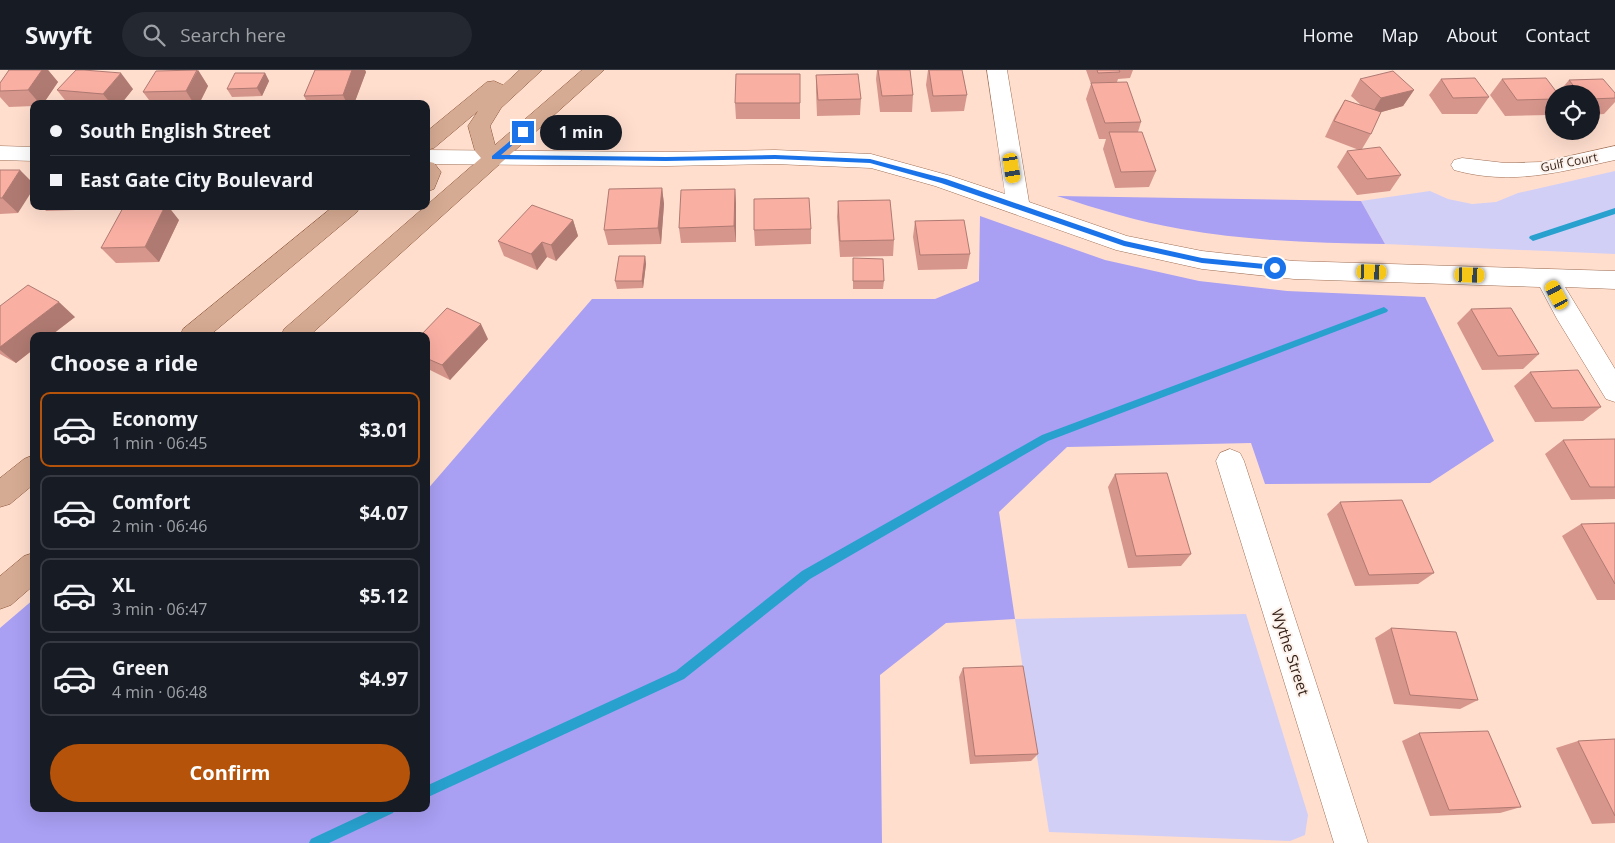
<!DOCTYPE html>
<meta charset="utf-8">
<style>
:root{--surface:#171b24;--page:#242831;--text:#f1f3f6;--muted:#9ea1a6;--line:#363941;--accent:#b45309}
body{margin:0;font-family:"Open Sans",sans-serif;background:var(--page);color:var(--text);height:100vh;display:flex;flex-direction:column;font-size:19px;white-space:nowrap}
*{box-sizing:border-box;margin:0}
p{font-size:16px;color:var(--muted)}
.icon{flex:none;width:28px;height:28px;fill:none;stroke:currentColor;stroke-width:2;stroke-linecap:round;stroke-linejoin:round}
.map{position:relative;flex:1;overflow:hidden}
.drawer{position:absolute;left:30px;top:262px;width:400px;height:480px;display:flex;flex-direction:column;background:var(--surface);border-radius:10px;box-shadow:0 5px 20px #0002}
.drawer>*{flex:none}
.top-card{position:absolute;left:30px;top:30px;width:400px;height:110px;border-radius:10px;box-shadow:0 5px 20px #0002;display:grid;align-content:center;height:110px;padding:0 20px;background:var(--surface)}
.fabs{position:absolute;left:1545px;top:15px;display:grid;gap:10px}
.fabs a{display:grid;place-items:center;width:55px;height:55px;border-radius:50%;background:var(--surface);box-shadow:0 5px 20px #0002;font-size:25px}
.end{position:absolute;width:22px;height:22px;margin:-11px;border:6px solid #1a73e8;background:#fff;box-shadow:0 0 0 2px #fff}
.from{border-radius:50%}
.bubble{position:absolute;height:35px;border-radius:18px;background:var(--surface);box-shadow:0 5px 20px #0002;font-size:16px;font-weight:700;line-height:35px;text-align:center}
.car{position:absolute;width:15px;height:30px;margin:-15px -8px;border-radius:6px;box-shadow:0 0 4px 1px #0007;background:linear-gradient(#f5c518 24%,#345 0 40%,#f5c518 0 76%,#345 0 86%,#f5c518 0)}
.top-card b{display:flex;align-items:center;gap:18px;height:48px;font-size:19px}
.top-card b+b{border-top:1px solid var(--line)}
.top-card i{width:12px;height:12px;background:var(--text)}
ul{padding:0;list-style:none}
li{display:flex;align-items:center;gap:15px;height:75px;margin:0 10px 8px;padding:0 10px;border:2px solid var(--line);border-radius:10px}
li div{flex:1}
li b{display:block;font-size:19px}
li em{font-style:normal;font-weight:700}
li.active{border-color:var(--accent)}
li>.icon{width:45px;height:45px;stroke-width:1.5}
h2{padding:0 20px;font-size:22px;line-height:60px}
.button{display:flex;gap:10px;margin-top:auto;padding:10px 20px}
.button a{flex:1;height:58px;border-radius:30px;background:var(--accent);color:#fff;font-size:20px;font-weight:700;line-height:58px;text-align:center}
header{display:flex;align-items:center;gap:30px;box-sizing:border-box;height:70px;padding:0 25px;background:var(--surface);border-bottom:1px solid var(--line)}
header strong{font-size:24px}
nav{display:flex;gap:28px;margin-inline-start:auto;font-size:18px}
.search{width:350px;height:45px;background:var(--page);display:flex;align-items:center;gap:12px;box-sizing:border-box;padding:0 18px;border-radius:28px;color:var(--muted);font-size:19px}
.map>svg:first-child{display:block}
.green{fill:#d2cff6}
.forest{fill:#a99ff3}
.lines{fill:none;stroke-linecap:round;stroke-linejoin:round}
.stream{fill:#28a1cf;fill-rule:evenodd}
.minor-casing{stroke:#9f7056;stroke-width:1}
.major-casing{stroke:#8b5538;stroke-width:1}
.minor{fill:#fff;fill-rule:evenodd}
.major{fill:#d6ab93;fill-rule:evenodd}
.wall{fill:#d7968c}
.shaded-wall{fill:#af7a72}
.building{fill:#faafa3;stroke:#af7a72}
.route{fill:#1a73e8}
.labels{text-anchor:middle;dominant-baseline:central;stroke-width:4;stroke-linejoin:round;paint-order:stroke}
.far-street-label{font-size:12px;fill:#321e14;stroke:#fcf1eb}
.street-label{font-size:15px;fill:#321e14;stroke:#fcf1eb}
</style>
<header>
<strong>Swyft</strong>
<div class="search"><svg class="icon" aria-label="search" viewBox="0 0 24 24"><circle cx="10" cy="10" r="6"/><path d="M15 15l6 6"/></svg>Search here</div>
<nav><a>Home</a><a>Map</a><a>About</a><a>Contact</a></nav>
</header>
<div class="map">
<svg width="1615" height="773" viewBox="0 0 1615 773">
<rect width="100%" height="100%" fill="#ffdece"/>
<!-- green -->
<path class="green" d="M1615,101V184L1385,174L1361,131L1430,121L1448,129L1472,134L1496,132L1518,123Z
M1246,544L1308,745L1305,765L1290,771L1049,762L1015,549Z"/>
<!-- forest -->
<path class="forest" d="M1057,126L1361,131L1385,174C1317,173 1249,171 1181,159C1139,152 1098,139 1057,126Z
M980,146L1105,190L1199,211L1287,221L1425,227L1494,371L1430,413L1265,414L1251,373L1067,377L999,442L1015,549L946,553L880,605L882,773H0V558L34,529V739H426V421L592,229H935L979,211Z"/>
<g class="lines">
<!-- stream -->
<path class="stream" d="M1615,138V144L1533,171L1529,168L1530,166Z
M1384,237L1388,240L1387,242L1048,371L810,509L684,609L426,728V716L676,601L802,501L1042,365Z
M375,739H395L393,743L329,773H309L311,769Z"/>
<defs>
<path id="minor" d="M987,0H1007L1029,132L1127,166L1202,181L1294,191L1615,201V219L1565,217L1615,299V332L1606,329L1557,249L1540,217L1294,209L1202,199L1116,180L935,116L871,98L775,94L666,96L426,94V80L666,82L775,80L871,84L951,106L1005,124Z
M0,76L34,77V91L0,90Z
M1615,76V90C1560,102 1511,116 1454,100L1451,95L1454,90L1462,88L1505,93L1542,92Z
M1230,379L1240,383L1244,391L1368,773H1334L1216,391L1220,383Z"/>
<path id="major" d="M520,0H542L501,38L490,56L495,75L582,0H604L309,266H281L284,259L481,88L475,81L468,56L478,41L434,78L426,80V62L487,12L494,11L503,15Z
M426,91L434,93L441,102L434,119L426,122Z
M334,136H360L357,142L209,266H180L183,259Z
M34,385V414L10,434L0,437V408L24,389Z
M34,483V515L11,535L0,539V506L24,486Z"/>
</defs>
<!-- minor casing -->
<use href="#minor" class="minor-casing"/>
<!-- major casing -->
<use href="#major" class="major-casing"/>
<!-- minor -->
<use href="#minor" class="minor"/>
<!-- major -->
<use href="#major" class="major"/>
</g>
<!-- wall -->
<path class="wall" d="M9,0H48L58,12L43,34H34V36L9,37L0,27V13Z
M198,0L208,16L199,34H152L143,22Z
M315,0H365L366,2L354,34H308L304,26Z
M877,0H910L913,25L912,42H880L876,9Z
M928,0H962L967,25L964,41L931,42L926,15Z
M1086,0H1133L1130,8L1118,9L1117,12L1141,52L1138,62L1156,101L1149,117L1115,118L1103,79L1106,69H1099L1086,29L1091,14Z
M265,3L269,11L262,26L232,27L227,19Z
M800,4V49H736L735,33Z
M816,5L861,29L860,45L817,46L816,21Z
M1360,9L1414,20L1403,36L1381,42L1371,64L1362,79L1401,105L1390,121L1357,125L1337,97L1347,81L1359,80L1325,67L1335,46L1345,30L1361,35L1351,26Z
M1441,9L1489,27L1477,44H1442L1429,25Z
M1502,9L1558,23L1569,10L1615,23V32L1604,44L1591,45V24H1554V38L1548,45L1505,46L1490,25Z
M133,19L121,34H68L57,20Z
M0,100L18,143L0,144Z
M662,118L664,134L661,174L608,175L604,160Z
M735,119L736,134V172L681,173L679,158Z
M838,131L894,170L893,186L840,187L837,147Z
M42,136H107L106,139L46,141Z
M179,150L159,192L116,193L101,178Z
M573,150L578,166L556,191L547,187L537,200L504,186L498,171Z
M915,151L970,184L967,199L918,200L913,167Z
M811,159V174L755,176L754,160Z
M645,186L646,194L643,218L617,219L615,211Z
M853,188L884,211L883,219H853Z
M0,236L75,247L16,293L0,284Z
M1471,239L1539,284L1523,299L1482,300L1457,253Z
M426,266L488,269L450,310L426,298Z
M1530,302L1601,337L1583,351L1535,352L1514,316Z
M1615,369V429L1571,430L1545,384L1563,370Z
M1115,404L1191,484L1181,496L1128,498L1108,417Z
M1340,432L1434,503L1418,514L1355,516L1327,444Z
M1615,453V530H1597L1562,466L1581,454Z
M1391,558L1478,630L1460,639L1394,634L1375,568Z
M963,598L1038,684L1031,691L970,694L959,607Z
M1419,663L1521,737L1500,743L1430,746L1402,671Z
M1615,669V753L1592,754L1556,678L1578,671Z"/>
<!-- shaded-wall -->
<path class="shaded-wall" d="M42,0H48L58,12L43,34H40L28,20Z
M198,0L208,16L199,34H194L186,21Z
M352,0H365L366,2L354,34H347L343,25Z
M121,3L133,19L121,34H111L103,24Z
M265,3L269,11L262,26L257,18Z
M1414,20L1403,36L1371,45L1381,28Z
M20,100L34,114V118L18,143L2,128Z
M662,118L664,134L661,174L658,158Z
M735,119L736,134V172L734,156Z
M165,136H168L179,150L159,192L145,177Z
M573,150L578,166L556,191L551,175Z
M542,172L547,187L537,200L531,184Z
M645,186L646,194L643,218L642,211Z
M59,232L75,247L50,266H34V279L16,293L0,280V277Z
M481,254L488,269L450,310L442,295Z"/>
<!-- building -->
<path class="building" d="M9,0H42L28,20L0,21V13Z
M76,0H84L121,3L103,24L57,20Z
M197,0L186,21L143,22L156,1Z
M315,0H352L343,25L304,26Z
M878,0H910L913,25L882,26Z
M929,0H962L967,25L933,26Z
M1097,0H1119L1120,2L1098,3Z
M1393,1L1414,20L1381,28L1360,9Z
M235,3H265L257,18L227,19Z
M736,4H800V33H735Z
M858,4L861,29L818,30L816,5Z
M1475,8L1489,27L1453,28L1441,9Z
M1546,8L1558,24H1554V29L1517,30L1502,9Z
M1603,9L1615,23V28L1591,29V24H1580L1569,10Z
M1127,12L1141,52L1105,53L1091,13Z
M1345,30L1381,42L1371,64L1334,51Z
M1109,62H1142L1156,101L1121,102Z
M1380,77L1401,105L1367,109L1347,81Z
M0,100H20L2,128H0Z
M662,118L658,158L604,160L609,119Z
M735,119L734,156L679,158L681,120Z
M809,128L811,159L754,160V129Z
M890,130L894,170L840,171L838,131Z
M532,135L573,150L551,175L542,172L531,184L498,171Z
M124,136H165L145,177L101,178Z
M964,150L970,184L920,185L915,151Z
M619,186H645L642,211H615Z
M853,188L883,189L884,211H853Z
M28,215L59,232L0,277V236Z
M447,238L481,254L442,295L426,288V266H420Z
M1511,238L1539,284L1498,286L1471,239Z
M1578,300L1601,337L1552,338L1530,302Z
M1615,369V417H1590L1563,370Z
M1167,403L1191,484L1136,486L1115,404Z
M1402,430L1434,503L1369,505L1340,432Z
M1615,453V514L1581,454Z
M1391,558L1456,562L1478,630L1410,625Z
M1023,596L1038,684L975,686L963,598Z
M1488,661L1521,737L1449,740L1419,663Z
M1615,669V746L1578,671Z"/>
<!-- route -->
<path class="route" d="M523,60L525,61V64L501,85L666,87L775,85L870,89L946,109L1125,171L1202,188L1275,195L1279,198L1275,200L1202,193L1124,176L941,113L870,93L775,89L666,91L492,89V86Z"/>
<g class="labels">
<!-- far-street labels -->
<g class="far-street-label">
<text transform="translate(1569 92) rotate(-11)">Gulf Court</text>
</g>
<!-- street labels -->
<g class="street-label">
<text transform="translate(1291 582) rotate(72)">Wythe Street</text>
</g>
</g>
</svg>
<div class="fabs">
<a><svg class="icon" aria-label="locate" viewBox="0 0 24 24"><circle cx="12" cy="12" r="6"/><path d="M12 2v4M12 18v4M2 12h4M18 12h4"/></svg></a>
</div>
<i class="end from" style="left:1275px;top:198px"></i>
<i class="end" style="left:523px;top:62px"></i>
<div class="bubble" style="left:540px;top:45px;width:82px">1 min</div>
<i class="car" style="left:1012px;top:98px;rotate:171deg"></i>
<i class="car" style="left:1372px;top:202px;rotate:92deg"></i>
<i class="car" style="left:1470px;top:205px;rotate:92deg"></i>
<i class="car" style="left:1557px;top:225px;rotate:332deg"></i>
<div class="top-card">
<b><i class="from"></i>South English Street</b>
<b><i></i>East Gate City Boulevard</b>
</div>
<section class="drawer">
<h2>Choose a ride</h2>
<ul>
<li class="active"><svg class="icon" aria-label="car" viewBox="0 0 24 24"><path d="M5 17H2v-5l4-1 3-4h7l3 4 3 1v5h-3M9 17h6M6 11h13"/><circle cx="7" cy="17" r="2"/><circle cx="17" cy="17" r="2"/></svg><div><b>Economy</b><p>1 min · 06:45</p></div><em>$3.01</em></li>
<li><svg class="icon" aria-label="car" viewBox="0 0 24 24"><path d="M5 17H2v-5l4-1 3-4h7l3 4 3 1v5h-3M9 17h6M6 11h13"/><circle cx="7" cy="17" r="2"/><circle cx="17" cy="17" r="2"/></svg><div><b>Comfort</b><p>2 min · 06:46</p></div><em>$4.07</em></li>
<li><svg class="icon" aria-label="car" viewBox="0 0 24 24"><path d="M5 17H2v-5l4-1 3-4h7l3 4 3 1v5h-3M9 17h6M6 11h13"/><circle cx="7" cy="17" r="2"/><circle cx="17" cy="17" r="2"/></svg><div><b>XL</b><p>3 min · 06:47</p></div><em>$5.12</em></li>
<li><svg class="icon" aria-label="car" viewBox="0 0 24 24"><path d="M5 17H2v-5l4-1 3-4h7l3 4 3 1v5h-3M9 17h6M6 11h13"/><circle cx="7" cy="17" r="2"/><circle cx="17" cy="17" r="2"/></svg><div><b>Green</b><p>4 min · 06:48</p></div><em>$4.97</em></li>
</ul>
<div class="button"><a>Confirm</a></div>
</section>
</div>
